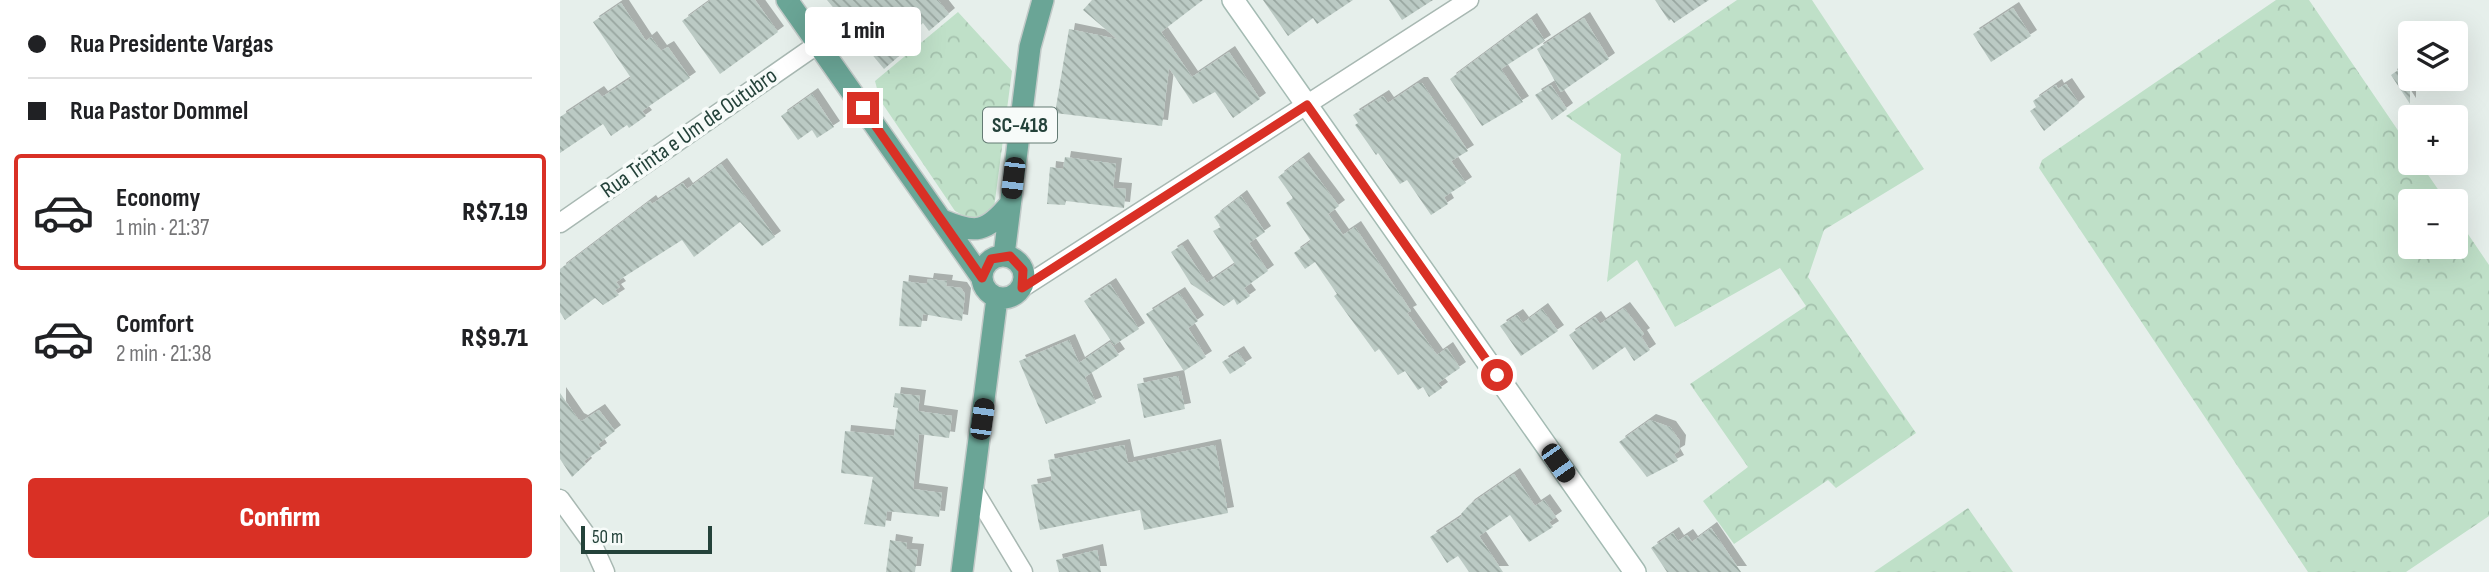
<!DOCTYPE html>
<meta charset="utf-8">
<style>
:root{--surface:#fff;--page:#f2f2f2;--text:#202124;--muted:#757577;--line:#e0e0e0;--accent:#d93025}
body{margin:0;font-family:"Sofia Sans Condensed",sans-serif;background:var(--page);color:var(--text);height:100vh;display:flex;flex-direction:column;font-size:26px;white-space:nowrap}
*{box-sizing:border-box;margin:0}
p{font-size:23px;color:var(--muted)}
.icon{flex:none;width:38px;height:38px;fill:none;stroke:currentColor;stroke-width:2;stroke-linecap:round;stroke-linejoin:round}
.map{position:relative;flex:1;overflow:hidden}
.side{display:flex;flex-direction:column;background:var(--surface);width:560px}
.side>*{flex:none}
.hud{display:grid;align-content:center;height:154px;padding:0 28px;background:var(--surface)}
.fabs{position:absolute;left:1838px;top:21px;display:grid;gap:14px}
.fabs a{display:grid;place-items:center;width:70px;height:70px;border-radius:7px;background:var(--surface);box-shadow:0 7px 28px #0002;font-size:35px}
.scale{position:absolute;left:21px;bottom:18px;width:131px;box-sizing:border-box;padding-left:7px;border:4px solid #24423a;border-top:0;font-size:19px;line-height:24px;white-space:nowrap;color:#24423a;-webkit-text-stroke:5px #f7fbf9;paint-order:stroke}
.end{position:absolute;width:32px;height:32px;margin:-16px;border:9px solid #d93025;background:#fff;box-shadow:0 0 0 4px #fff}
.from{border-radius:50%}
.bubble{position:absolute;height:49px;border-radius:7px;background:var(--surface);box-shadow:0 7px 28px #0002;font-size:23px;font-weight:800;line-height:49px;text-align:center}
.car{position:absolute;width:21px;height:42px;margin:-21px -10px;border-radius:9px;box-shadow:0 0 5px 2px #0007;background:linear-gradient(#222 24%,#8ab4d8 0 40%,#222 0 76%,#8ab4d8 0 86%,#222 0)}
.hud b{display:flex;align-items:center;gap:24px;height:66px;font-size:26px}
.hud b+b{border-top:2px solid var(--line)}
.hud i{width:18px;height:18px;background:var(--text)}
ul{padding:0;list-style:none}
li{display:flex;align-items:center;gap:21px;height:116px;margin:0 14px 10px;padding:0 14px;border:4px solid transparent;border-radius:7px}
li div{flex:1}
li b{display:block;font-size:26px}
li em{font-style:normal;font-weight:800}
li.current{border-color:var(--accent)}
li>.icon{width:63px;height:63px;stroke-width:1.5}
.button{display:flex;gap:14px;margin-top:auto;padding:14px 28px}
.button a{flex:1;height:80px;border-radius:7px;background:var(--accent);color:#fff;font-size:28px;font-weight:800;line-height:80px;text-align:center}
main{display:flex;flex:1;min-height:0}
.map>svg:first-child{display:block}
.forest{fill:url(#forest-crowns)}
.building{fill:url(#building-back-hatch);filter:url(#shadow)}
.lines{fill:none;stroke-linecap:round;stroke-linejoin:round}
.street-casing{stroke:#a8b8b2;stroke-width:21}
.secondary-casing{stroke:#a4bbb3;stroke-width:24}
.primary-casing{stroke:#c2cac8;stroke-width:24}
.street{stroke:#fff;stroke-width:18}
.secondary{stroke:#fff;stroke-width:21}
.primary{stroke:#6aa596;stroke-width:21}
.route{stroke:#d93025;stroke-width:9}
.labels{text-anchor:middle;dominant-baseline:central;stroke-width:7;stroke-linejoin:round;paint-order:stroke}
.shield{fill:#f7fbf9;stroke:#637a73;stroke-width:2}
.shield-label{font-size:21px;font-weight:bold;fill:#24423a}
.street-label{font-size:23px;fill:#24423a;stroke:#f7fbf9}
</style>
<main>
<section class="side">
<div class="hud">
<b><i class="from"></i>Rua Presidente Vargas</b>
<b><i></i>Rua Pastor Dommel</b>
</div>
<ul>
<li class="current"><svg class="icon" aria-label="car" viewBox="0 0 24 24"><path d="M5 17H2v-5l4-1 3-4h7l3 4 3 1v5h-3M9 17h6M6 11h13"/><circle cx="7" cy="17" r="2"/><circle cx="17" cy="17" r="2"/></svg><div><b>Economy</b><p>1 min · 21:37</p></div><em>R$7.19</em></li>
<li><svg class="icon" aria-label="car" viewBox="0 0 24 24"><path d="M5 17H2v-5l4-1 3-4h7l3 4 3 1v5h-3M9 17h6M6 11h13"/><circle cx="7" cy="17" r="2"/><circle cx="17" cy="17" r="2"/></svg><div><b>Comfort</b><p>2 min · 21:38</p></div><em>R$9.71</em></li>
</ul>
<div class="button"><a>Confirm</a></div>
</section>
<div class="map">
<svg width="1929" height="572" viewBox="0 0 1929 572">
<defs>
<pattern id="forest-crowns" width="20" height="18" patternUnits="userSpaceOnUse" patternTransform="scale(1.75)"><rect width="20" height="18" fill="#bfe0c8"/><path d="M2 6a3 3 0 1 1 6 0M12 15a3 3 0 1 1 6 0" fill="none" stroke="#a4c1ad"/></pattern>
<pattern id="building-back-hatch" width="6" height="6" patternUnits="userSpaceOnUse" patternTransform="scale(1.75)"><rect width="6" height="6" fill="#bbcac4"/><path d="M-1 5l2 2M0 0l6 6M5-1l2 2" fill="none" stroke="#98a6a0"/></pattern>
<filter id="shadow"><feDropShadow dx="6" dy="-6" stdDeviation="0" flood-color="#0004"/></filter>
</defs>
<rect width="100%" height="100%" fill="#e6efeb"/>
<!-- forest -->
<path class="forest" d="M1177,0H1252L1364,169L1264,230L1248,277L1356,433L1276,488L1268,480L1174,544L1143,501L1188,467L1130,384L1246,306L1220,268L1115,327L1077,260L1047,282L1061,154L1006,116Z
M1716,0H1749L1850,148V163H1860L1886,201H1850V247H1895V215L1929,265V516L1846,572H1748L1479,168L1482,160Z
M398,12L452,71L434,208C419,220 412,221 395,211L320,100L315,81Z
M1408,508L1453,572H1314Z"/>
<!-- building -->
<path class="building" d="M151,0H195L218,32L160,74L122,21Z
M267,0H378L389,14L369,31L363,23L338,44L345,51L324,69Z
M532,0H643L601,32L632,77L669,52L700,99L673,118L655,92L633,104L609,68L602,126L495,113L509,29L557,39L523,10Z
M703,0H793L757,24L753,18L728,36Z
M829,0H873L842,20Z
M1095,0H1149L1114,23L1111,19L1109,21Z
M61,3L86,41L91,37L101,51L108,47L130,78L82,111L86,116L69,128L67,125L51,136L43,124L0,153V117L38,92L42,97L71,78L33,22Z
M1453,8L1471,36L1431,62L1413,34Z
M1024,18L1049,59L1001,92L977,49Z
M971,19L985,41L941,69L963,102L922,126L890,79Z
M1850,62V104L1831,75Z
M858,83H862L908,151L891,161L906,183L884,197L888,204L871,215L847,180L840,184L818,153L816,155L795,125L798,123L793,115L823,96L828,103Z
M1506,84L1519,103L1484,131L1470,111L1476,107L1473,101L1496,85L1498,89Z
M991,85L1007,109L992,120L975,95Z
M252,94L274,127L257,138L252,130L238,140L221,116Z
M505,157L556,164L553,188L566,189L564,208L506,201L505,205L487,204L490,167L503,169Z
M743,158L779,206L768,214L783,235L795,227L851,311L847,313L877,355L887,348L900,368L878,383L882,388L869,397L863,387L858,390L845,371L838,375L819,349L815,352L774,296L777,294L755,262L745,269L734,253L751,241L726,203L733,198L718,177Z
M161,164L215,237L202,246L180,222L134,257L122,240L56,282L60,287L55,290L59,295L43,305L35,298L5,320L0,312V269L90,201L92,204L123,183L127,189Z
M681,196L705,232L689,243L708,271L684,288L690,296L677,305L674,299L664,306L631,284L611,252L622,245L647,283L675,264L653,231L661,227L654,217Z
M368,279L387,281L386,286L401,288L405,294L402,321L363,314L361,327L339,326L343,281L367,284Z
M550,284L579,329L554,345L524,301Z
M619,293L638,321L628,328L646,357L624,371L586,314Z
M1064,308L1084,334L1081,336L1090,350L1074,361L1065,347L1033,370L1009,335L1035,317L1040,324Z
M982,309L998,331L961,356L940,326L957,315L963,323Z
M509,340L519,363L550,342L559,355L525,377L536,403L486,424L459,361Z
M678,352L686,364L670,374L662,362Z
M618,376L625,409L584,418L577,384Z
M0,393L18,419L22,421L39,410L55,431L38,444L41,449L24,461L26,464L12,477L0,459Z
M335,393L360,396L358,411L392,416L389,438L359,434L353,489L382,493L379,517L327,511L325,527L304,524L313,477L281,473L285,431L334,436L338,408L333,407Z
M1090,420L1110,427L1120,441L1119,451L1114,454L1118,461L1087,477L1059,442Z
M564,445L568,463L655,445L668,513L584,530L580,510L480,530L471,485L492,481L488,460Z
M954,474L975,506L984,500L996,517L989,522L993,527L969,542L950,515L919,536L943,572H909L898,556L887,563L870,537L902,516L901,514L909,505Z
M1151,528L1181,572H1107L1091,548L1113,533L1118,541L1127,535L1132,542Z
M330,540L347,543L346,549L358,550L355,572H326Z
M537,550L541,572H499L496,560Z"/>
<g class="lines">
<defs>
<path id="street" d="M0,223L258,44
M462,288L909,0
M413,489L463,572
M0,499L32,543L45,572"/>
<path id="secondary" d="M673,0L1075,572"/>
<path id="primary" d="M227,0L422,278
M382,220C416,234 426,233 450,204
M444,255L470,47L483,0
M422 277a21 21 0 1 1 42 0a21 21 0 1 1-42 0Z
M402,572L437,298"/>
</defs>
<!-- street casing -->
<use href="#street" class="street-casing"/>
<!-- secondary casing -->
<use href="#secondary" class="secondary-casing"/>
<!-- primary casing -->
<use href="#primary" class="primary-casing"/>
<!-- street -->
<use href="#street" class="street"/>
<!-- secondary -->
<use href="#secondary" class="secondary"/>
<!-- primary -->
<use href="#primary" class="primary"/>
</g>
<g class="lines">
<!-- route -->
<path class="route" d="M303,108L422,278L431,259L450,256L463,270L462,288L747,105L937,375"/>
</g>
<g class="labels">
<!-- shield labels -->
<rect class="shield" x="423" y="107.5" width="74" height="35" rx="5"/>
<g class="shield-label">
<text x="460" y="125">SC-418</text>
</g>
<!-- street labels -->
<g class="street-label">
<text transform="translate(129 133) rotate(-35)">Rua Trinta e Um de Outubro</text>
</g>
</g>
</svg>
<div class="fabs">
<a><svg class="icon" aria-label="layers" viewBox="0 0 24 24"><path d="M12 4l9 5-9 5-9-5zM3 14l9 5 9-5"/></svg></a>
<a>+</a>
<a>−</a>
</div>
<div class="scale">50 m</div>
<i class="end from" style="left:937px;top:375px"></i>
<i class="end" style="left:303px;top:108px"></i>
<div class="bubble" style="left:245px;top:7px;width:116px">1 min</div>
<i class="car" style="left:453px;top:178px;rotate:187deg"></i>
<i class="car" style="left:422px;top:419px;rotate:8deg"></i>
<i class="car" style="left:998px;top:463px;rotate:145deg"></i>
</div>
</main>
